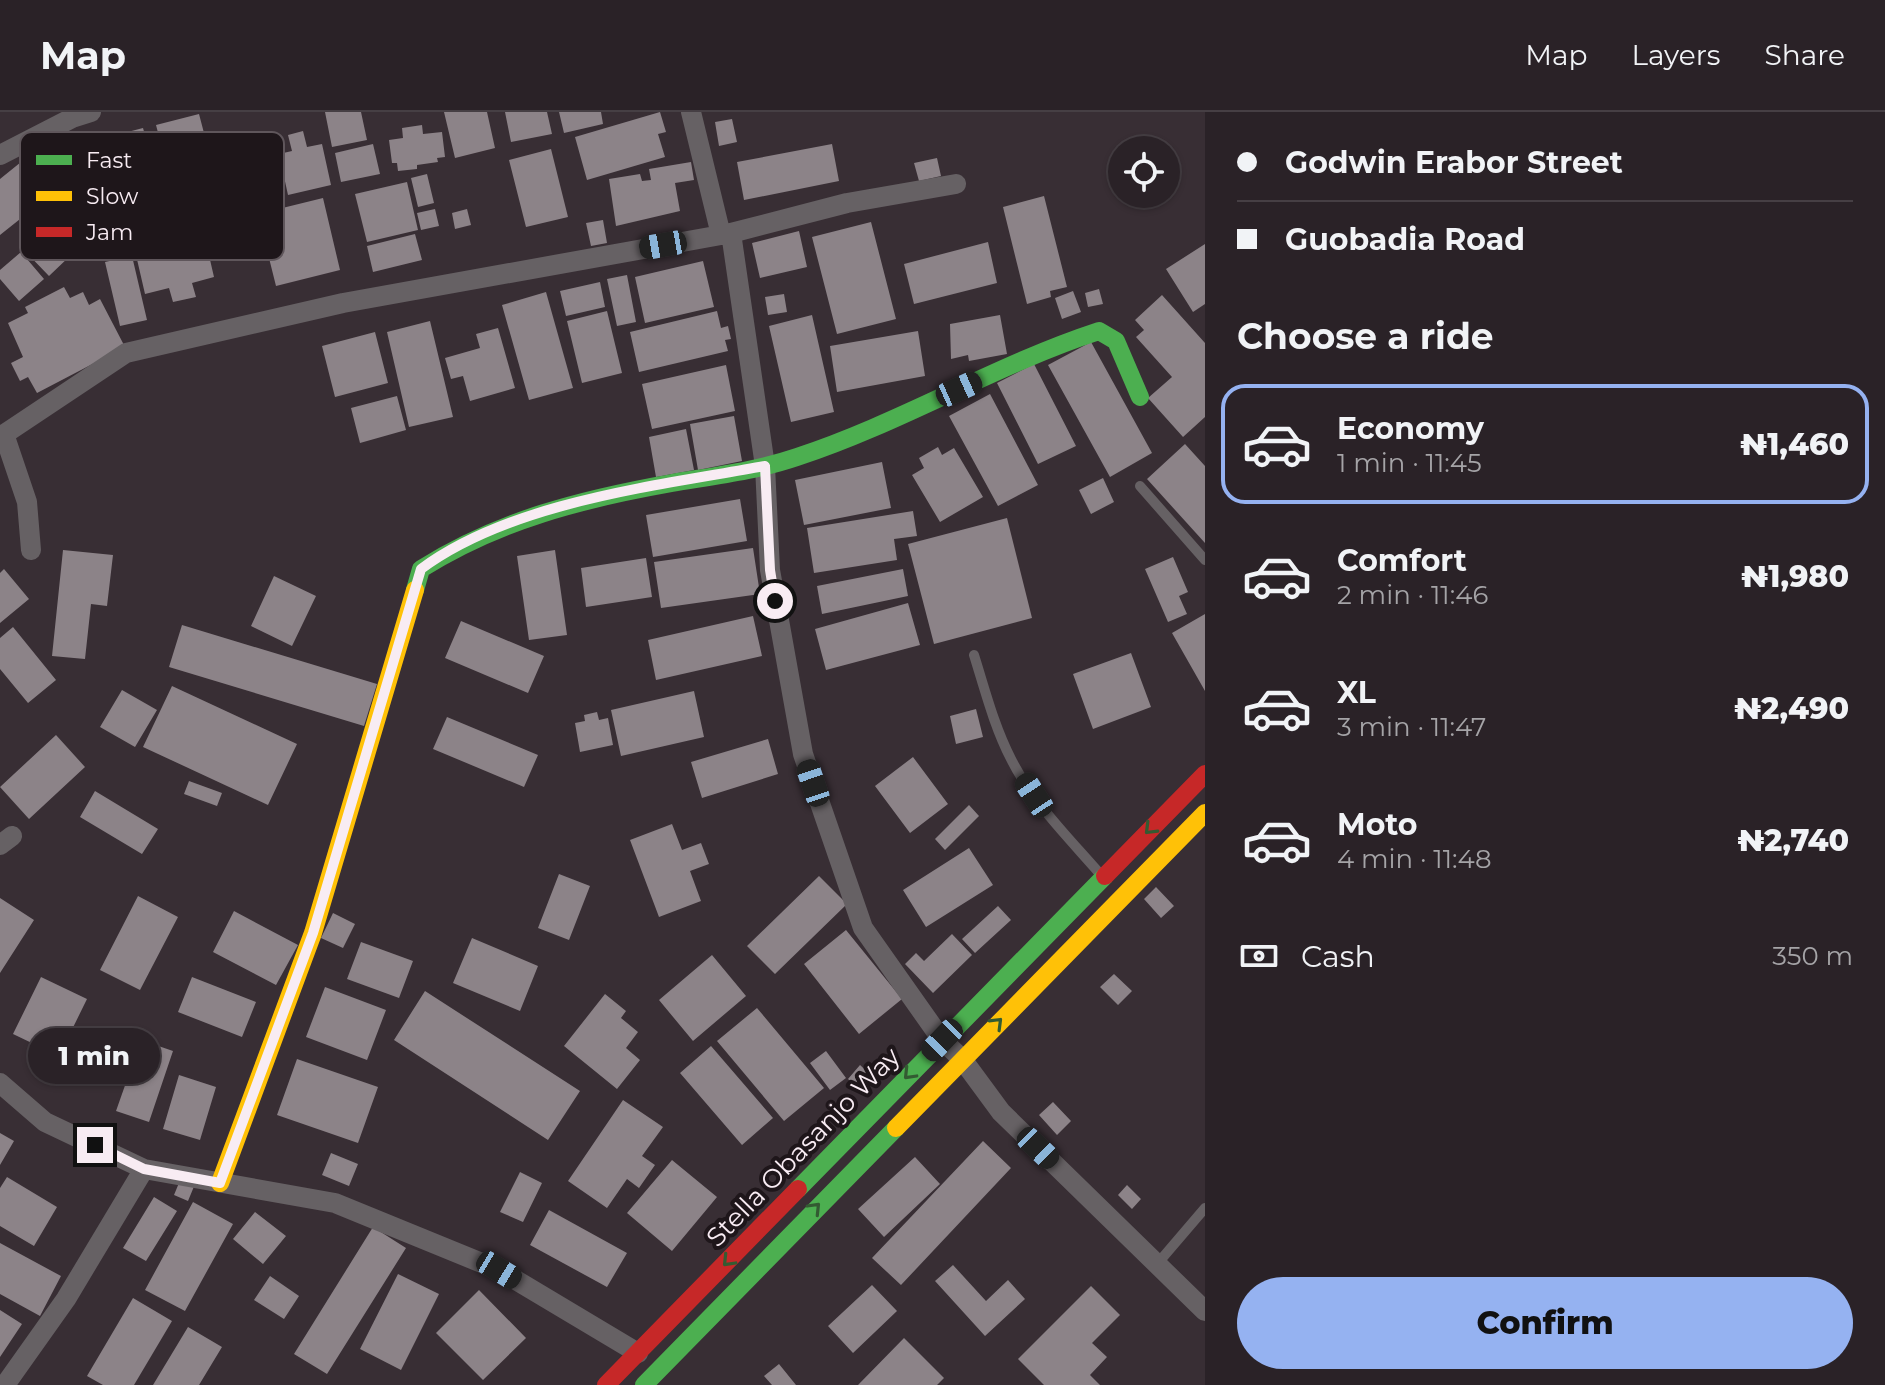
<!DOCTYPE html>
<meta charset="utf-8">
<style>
:root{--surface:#2a2227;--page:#362f33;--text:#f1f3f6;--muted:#a5a4a7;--line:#463f44;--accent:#95b2f1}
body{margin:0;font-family:Montserrat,sans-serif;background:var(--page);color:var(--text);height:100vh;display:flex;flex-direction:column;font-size:30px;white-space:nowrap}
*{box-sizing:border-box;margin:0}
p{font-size:26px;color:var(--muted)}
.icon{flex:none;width:44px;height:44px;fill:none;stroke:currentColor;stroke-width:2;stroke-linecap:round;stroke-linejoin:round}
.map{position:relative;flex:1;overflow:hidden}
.panel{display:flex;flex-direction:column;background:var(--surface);width:680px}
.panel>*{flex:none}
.guide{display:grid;align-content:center;height:176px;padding:0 32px;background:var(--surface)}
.tools{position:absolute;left:1108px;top:24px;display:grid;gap:16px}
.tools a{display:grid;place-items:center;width:72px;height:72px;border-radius:50%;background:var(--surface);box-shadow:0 2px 6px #0004,0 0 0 2px var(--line);font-size:40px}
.end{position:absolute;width:36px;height:36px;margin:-18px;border:10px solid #f8ecf3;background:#111;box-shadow:0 0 0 4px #111}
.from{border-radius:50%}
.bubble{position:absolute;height:56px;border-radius:28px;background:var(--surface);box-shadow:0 2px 6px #0004,0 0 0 2px var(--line);font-size:26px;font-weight:800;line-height:56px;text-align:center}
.car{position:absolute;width:24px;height:48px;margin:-24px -12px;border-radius:10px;box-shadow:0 0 6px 2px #0007;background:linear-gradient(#222 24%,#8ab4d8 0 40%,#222 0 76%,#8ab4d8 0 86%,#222 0)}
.guide b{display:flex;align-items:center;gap:28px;height:76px;font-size:30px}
.guide b+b{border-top:2px solid var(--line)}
.guide i{width:20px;height:20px;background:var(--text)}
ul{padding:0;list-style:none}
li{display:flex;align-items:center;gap:24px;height:120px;margin:0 16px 12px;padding:0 16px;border:4px solid transparent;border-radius:24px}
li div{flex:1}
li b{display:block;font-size:30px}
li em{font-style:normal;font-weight:800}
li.active{border-color:var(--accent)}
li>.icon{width:72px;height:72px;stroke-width:1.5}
h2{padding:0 32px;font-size:36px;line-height:96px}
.pay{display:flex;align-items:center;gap:20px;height:88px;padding:0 32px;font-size:30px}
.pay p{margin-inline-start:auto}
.cta{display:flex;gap:16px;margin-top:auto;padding:16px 32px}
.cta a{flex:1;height:92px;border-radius:48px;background:var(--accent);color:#111;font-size:32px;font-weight:800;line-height:92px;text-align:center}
header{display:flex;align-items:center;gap:48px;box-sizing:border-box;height:112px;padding:0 40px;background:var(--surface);border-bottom:2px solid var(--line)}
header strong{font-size:38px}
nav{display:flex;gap:44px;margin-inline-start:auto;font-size:28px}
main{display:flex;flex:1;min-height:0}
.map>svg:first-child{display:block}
.building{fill:#8c8388}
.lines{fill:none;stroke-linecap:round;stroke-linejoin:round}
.lane{stroke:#666164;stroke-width:10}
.street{stroke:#666164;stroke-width:20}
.fast{stroke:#4caf50;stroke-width:18}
.slow{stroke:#ffc107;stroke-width:18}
.jam{stroke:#c62828;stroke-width:18}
.oneway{stroke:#335b32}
.route{stroke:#f8ecf3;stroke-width:10}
.labels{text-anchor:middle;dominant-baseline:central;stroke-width:8;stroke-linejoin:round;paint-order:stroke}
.street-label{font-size:26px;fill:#f8ecf3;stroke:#1e161a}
.key{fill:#1e161a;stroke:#5f565b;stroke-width:2}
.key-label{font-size:22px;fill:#f8ecf3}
</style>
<header>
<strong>Map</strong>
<nav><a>Map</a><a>Layers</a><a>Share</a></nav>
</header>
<main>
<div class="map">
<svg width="1205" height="1273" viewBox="0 0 1205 1273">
<rect width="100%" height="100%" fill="#382e34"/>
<!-- building -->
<path class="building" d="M325,0H361L367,28L332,35Z
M444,0H487L495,36L455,46Z
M505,0H547L552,22L511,30Z
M559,0H601L603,12L564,21Z
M660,0L666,20L658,22L665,45L587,68L575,25Z
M199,2L224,97L181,109L156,13Z
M732,7L737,30L719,34L715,10Z
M422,13L423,22L442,20L445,45L437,46L438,50L417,53V57L398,59L397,51H392L389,28L403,26L402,16Z
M143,16L161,81L110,95L93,29Z
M303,19L307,35L322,32L331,73L288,83L279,42L292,39L288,23Z
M373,32L380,62L341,70L335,41Z
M832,32L839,69L744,88L737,50Z
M551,37L568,105L526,115L509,48Z
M26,46L54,80L0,123V67Z
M937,46L941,64L919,69L914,51Z
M691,50L694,68L675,71L680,99L616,114L609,67L640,62L642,69L651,68L649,57Z
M427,62L434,91L418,95L411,66Z
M407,70L418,118L367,130L355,82Z
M1044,84L1067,175L1050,179L1051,185L1027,192L1003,95Z
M323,86L340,158L276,174L258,102Z
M65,95L92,123L49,164L22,136Z
M435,97L439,114L421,118L417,101Z
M467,97L471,113L455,117L452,101Z
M603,108L607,131L591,134L586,111Z
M871,110L896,207L837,222L812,125Z
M202,113L214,165L192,171L196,185L173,190L169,176L145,182L133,130Z
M799,119L807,155L760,166L752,131Z
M415,122L422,148L373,160L367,134Z
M988,130L997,171L914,192L904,152Z
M1205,132V192L1193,200L1166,157Z
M21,140L44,167L19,189L0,167V158Z
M132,144L147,208L120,214L105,150Z
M703,149L714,195L645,211L635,165Z
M627,163L636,210L617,214L607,167Z
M600,170L605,195L566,204L560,179Z
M64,175L70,186L83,180L89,193L100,187L125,235L37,281L28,265L20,269L11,251L23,245L8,211L28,201L25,195Z
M1099,177L1103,192L1088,195L1085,181Z
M1073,179L1081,200L1062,207L1055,186Z
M546,180L573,276L529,288L502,193Z
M784,182L787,200L768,203L765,185Z
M1162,183L1205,231V305L1183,325L1148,286L1172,265L1136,225L1144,218L1135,208Z
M607,199L622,261L582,271L567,209Z
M717,199L721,216L728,214L731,227L725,228L728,239L639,260L630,220Z
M812,203L834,300L791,310L769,214Z
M1000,203L1007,242L969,249L968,243L951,247L950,212Z
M430,209L453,305L409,315L387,220Z
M498,216L515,276L470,289L463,264L451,267L445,246L480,236L476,222Z
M918,219L925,264L837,280L830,234Z
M375,220L388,271L335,285L322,234Z
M1091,230L1152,341L1110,365L1048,253Z
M1034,252L1076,334L1038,352L997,271Z
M726,253L735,299L652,317L642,272Z
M990,282L1038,373L998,394L949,304Z
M397,284L406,318L360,331L351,296Z
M734,304L742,349L698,358L690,312Z
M686,317L694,358L656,365L649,325Z
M1185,332L1205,354V431L1147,367Z
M938,335L942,343L954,336L983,385L940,410L912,363L924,356L919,346Z
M882,350L891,396L804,413L795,368Z
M1103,366L1114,390L1091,402L1079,378Z
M740,387L747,429L653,445L646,403Z
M913,399L917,424L894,427L897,448L814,461L807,416Z
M1007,406L1032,506L934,532L908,432Z
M753,436L760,482L661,496L654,450Z
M63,438L113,443L107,494L91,492L85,547L52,544Z
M555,438L567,523L529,528L517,444Z
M1173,445L1188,480L1179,484L1187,502L1168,510L1145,457Z
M646,446L652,485L586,495L581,456Z
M4,457L29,487L0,511V461Z
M903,457L908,484L822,502L817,474Z
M274,464L316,484L292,534L251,514Z
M908,491L920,533L826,558L815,517Z
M1205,502V579L1172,521Z
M753,504L762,544L656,568L648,528Z
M461,509L544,544L528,581L445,546Z
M182,513L377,572L364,614L169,555Z
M13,515L56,568L28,591L0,557V526Z
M1131,541L1151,595L1093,617L1073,562Z
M172,574L297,632L268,693L143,635Z
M122,578L157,598L135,635L100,615Z
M694,579L704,625L621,644L611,598Z
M976,597L983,625L956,632L950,604Z
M597,600L599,608L608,606L613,633L580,640L575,611L585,609L584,603Z
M447,605L538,643L524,675L433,637Z
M56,623L85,655L29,707L0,675Z
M768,627L778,662L702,686L691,650Z
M913,645L948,692L910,721L875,674Z
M189,669L222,681L217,694L184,682Z
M95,679L158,717L142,742L80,705Z
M969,693L979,704L945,738L935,727Z
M672,712L682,738L701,731L709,752L690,759L701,789L659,805L630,728Z
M969,736L993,773L926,815L903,778Z
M559,762L590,774L569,828L538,816Z
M819,764L847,792L775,862L747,834Z
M1156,775L1174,794L1161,806L1144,787Z
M138,784L178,805L140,878L100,858Z
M0,786L34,808L0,861Z
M998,794L1011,808L975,841L962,827Z
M234,799L298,833L276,873L213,840Z
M333,801L355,812L343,836L321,826Z
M846,818L902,887L859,922L804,852Z
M952,822L972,843L933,881L905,852L916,841L924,849Z
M472,826L538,854L520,899L453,871Z
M361,830L413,849L399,886L347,867Z
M712,843L746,884L693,929L659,888Z
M1114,862L1132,879L1118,893L1100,875Z
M41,865L87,887L59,944L13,922Z
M192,865L256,890L242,925L178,900Z
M325,875L386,898L367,948L306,925Z
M425,879L580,979L548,1028L394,928Z
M605,882L626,899L621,906L638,920L626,936L640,948L617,977L564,934Z
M757,896L824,976L784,1009L717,929Z
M141,928L173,939L149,1010L116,999Z
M711,934L773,1006L742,1033L680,961Z
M826,939L846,966L830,978L810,951Z
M297,947L378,975L358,1031L277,1003Z
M860,953L875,967L862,980L848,967Z
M179,963L216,975L200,1028L163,1017Z
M623,988L663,1015L642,1044L655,1053L639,1076L627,1067L607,1096L568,1069Z
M1053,990L1071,1009L1057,1023L1039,1003Z
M0,1021L14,1029L0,1053Z
M983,1029L1011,1056L901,1173L872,1146Z
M331,1041L358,1052L349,1074L322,1063Z
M915,1045L940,1072L884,1125L858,1097Z
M672,1048L717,1085L672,1139L627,1101Z
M520,1060L542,1071L523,1110L500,1100Z
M7,1065L57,1095L34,1134L0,1114V1076Z
M181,1066L195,1072L188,1089L174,1083Z
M1127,1073L1141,1087L1132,1097L1118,1083Z
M154,1085L177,1099L146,1149L123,1136Z
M193,1090L233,1112L185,1199L145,1178Z
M549,1098L627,1141L607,1175L530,1133Z
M255,1100L286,1124L263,1152L233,1127Z
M373,1115L406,1136L327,1262L294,1242Z
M0,1131L61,1164L40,1204L0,1182Z
M953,1153L986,1189L1008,1168L1025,1187L985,1224L935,1169Z
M398,1162L439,1182L401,1258L360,1237Z
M270,1164L299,1184L284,1207L254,1188Z
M872,1173L897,1199L853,1241L828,1214Z
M1091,1174L1120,1203L1092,1231L1107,1245L1090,1263L1100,1273H1044L1018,1247Z
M479,1178L526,1226L483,1268L436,1221Z
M133,1186L172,1209L134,1273H103L87,1264Z
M0,1198L22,1212L0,1245Z
M188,1215L222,1235L199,1273H153Z
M904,1226L944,1266L937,1273H858Z
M779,1252L796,1273H772L764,1264Z"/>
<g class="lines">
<!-- lane -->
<path class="lane" d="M1140,374L1205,448
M974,543C985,578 994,614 1011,647C1033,691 1069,726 1101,763
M1158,1151L1205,1096"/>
<!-- street -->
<path class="street" d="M691,0L721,123L731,121L765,354L770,458L803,642L863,816L942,928L962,947L1001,1000L1205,1199
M0,43L72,6L91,0
M731,121L847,91L956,72
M4,322L27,390L31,438
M0,325L126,241L343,191L721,123
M0,733L12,724
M0,971L45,1010L144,1057L335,1091L499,1158L638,1241
M5,1273L66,1187L144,1057"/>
<!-- fast -->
<path class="fast" d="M415,478L421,457C499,408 582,387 672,371C713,364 756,359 797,345C901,311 995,253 1099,219L1116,229L1140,285
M798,1077L1105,764
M644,1273L896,1016"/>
<!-- slow -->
<path class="slow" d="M896,1016L1205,701
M220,1071L313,821L415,478"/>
<!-- jam -->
<path class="jam" d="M1105,764L1205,662
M606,1273L798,1077"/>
</g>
<!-- one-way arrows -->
<defs><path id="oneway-chevron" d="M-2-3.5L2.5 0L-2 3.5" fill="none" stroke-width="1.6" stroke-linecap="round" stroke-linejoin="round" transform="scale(2)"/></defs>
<g class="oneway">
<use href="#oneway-chevron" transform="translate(1150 717) rotate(135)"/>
<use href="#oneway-chevron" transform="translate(997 911) rotate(-45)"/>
<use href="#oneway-chevron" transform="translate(909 962) rotate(134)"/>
<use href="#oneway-chevron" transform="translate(815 1096) rotate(-46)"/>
<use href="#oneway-chevron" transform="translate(728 1149) rotate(134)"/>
</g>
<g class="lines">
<!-- route -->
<path class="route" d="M95,1033L144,1057L220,1071L313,821L421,457C511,390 656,374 765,354L770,458L775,489"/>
</g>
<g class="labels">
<!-- street labels -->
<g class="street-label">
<text transform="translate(803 1035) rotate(-46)">Stella Obasanjo Way</text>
</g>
</g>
<!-- legend -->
<rect x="20" y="20" width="264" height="128" rx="12" class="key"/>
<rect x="36" y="43" width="36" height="10" fill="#4caf50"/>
<rect x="36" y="79" width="36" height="10" fill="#ffc107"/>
<rect x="36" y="115" width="36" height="10" fill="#c62828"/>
<g class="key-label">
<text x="86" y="56">Fast</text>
<text x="86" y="92">Slow</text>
<text x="86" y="128">Jam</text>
</g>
</svg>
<div class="tools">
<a><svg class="icon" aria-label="locate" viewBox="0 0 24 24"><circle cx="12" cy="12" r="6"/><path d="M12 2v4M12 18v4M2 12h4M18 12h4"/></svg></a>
</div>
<i class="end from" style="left:775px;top:489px"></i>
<i class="end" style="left:95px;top:1033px"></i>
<div class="bubble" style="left:28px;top:916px;width:132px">1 min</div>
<i class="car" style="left:663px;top:133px;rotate:260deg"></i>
<i class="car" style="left:959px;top:277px;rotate:66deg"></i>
<i class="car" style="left:813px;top:671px;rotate:341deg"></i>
<i class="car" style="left:1034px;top:683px;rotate:327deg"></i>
<i class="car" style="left:942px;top:928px;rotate:224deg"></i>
<i class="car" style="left:1038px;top:1036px;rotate:134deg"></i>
<i class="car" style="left:499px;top:1158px;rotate:121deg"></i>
</div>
<section class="panel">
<div class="guide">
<b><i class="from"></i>Godwin Erabor Street</b>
<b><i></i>Guobadia Road</b>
</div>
<h2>Choose a ride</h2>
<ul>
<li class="active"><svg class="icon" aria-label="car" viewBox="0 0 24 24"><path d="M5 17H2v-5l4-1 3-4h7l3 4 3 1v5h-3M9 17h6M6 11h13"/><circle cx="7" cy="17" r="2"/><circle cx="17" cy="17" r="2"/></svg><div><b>Economy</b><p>1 min · 11:45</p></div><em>₦1,460</em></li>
<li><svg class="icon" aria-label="car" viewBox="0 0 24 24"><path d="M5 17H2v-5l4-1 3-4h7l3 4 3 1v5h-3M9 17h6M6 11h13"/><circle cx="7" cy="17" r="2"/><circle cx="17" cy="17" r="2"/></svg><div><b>Comfort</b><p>2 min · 11:46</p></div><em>₦1,980</em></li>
<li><svg class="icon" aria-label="car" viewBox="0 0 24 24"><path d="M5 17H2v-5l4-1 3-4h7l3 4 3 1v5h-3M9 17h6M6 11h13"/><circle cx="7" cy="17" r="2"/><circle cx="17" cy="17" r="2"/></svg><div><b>XL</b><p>3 min · 11:47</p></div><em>₦2,490</em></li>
<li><svg class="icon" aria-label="car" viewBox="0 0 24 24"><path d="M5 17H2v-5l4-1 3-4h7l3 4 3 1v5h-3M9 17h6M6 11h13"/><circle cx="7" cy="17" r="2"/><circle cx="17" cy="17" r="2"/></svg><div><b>Moto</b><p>4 min · 11:48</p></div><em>₦2,740</em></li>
</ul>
<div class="pay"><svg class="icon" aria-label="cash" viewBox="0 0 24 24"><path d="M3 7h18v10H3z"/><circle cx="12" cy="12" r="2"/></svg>Cash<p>350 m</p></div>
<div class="cta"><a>Confirm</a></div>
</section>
</main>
